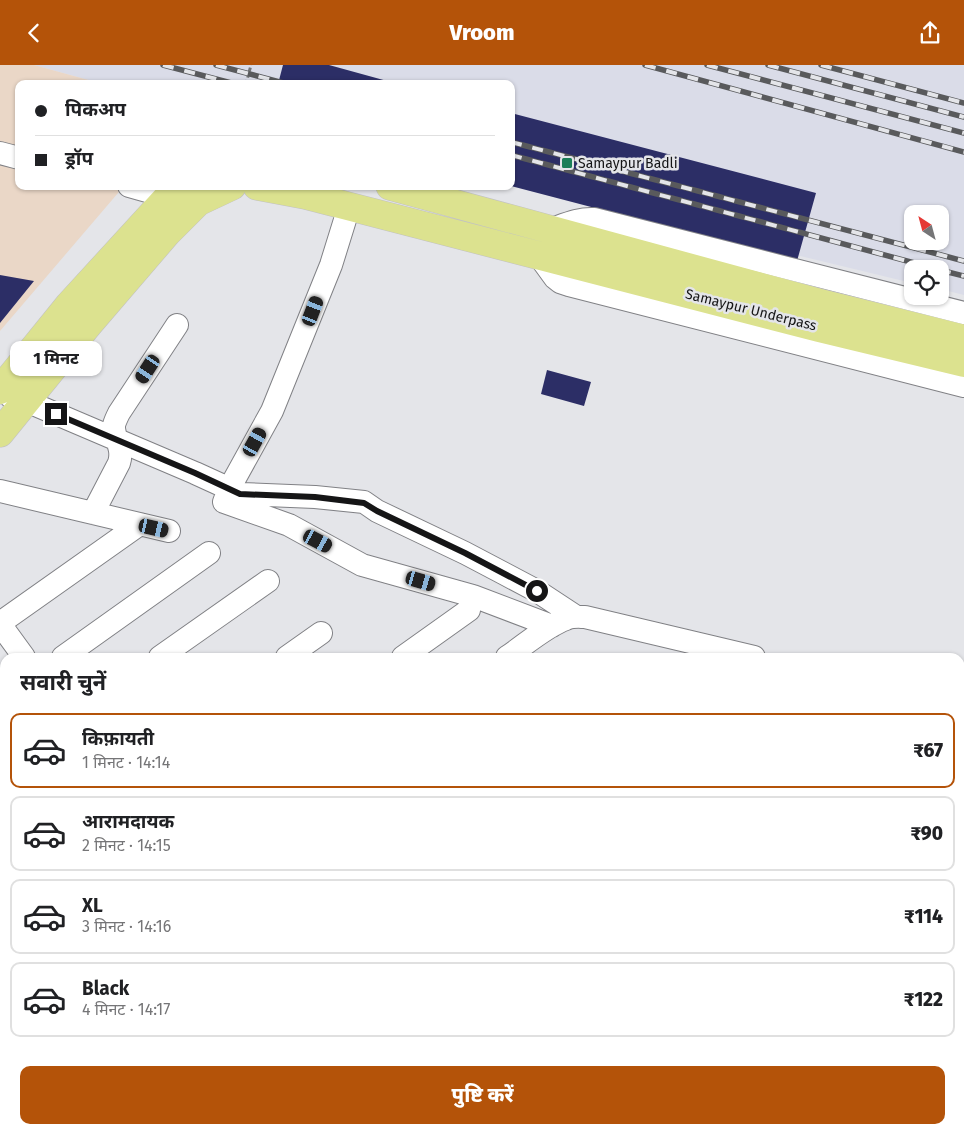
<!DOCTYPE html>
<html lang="hi">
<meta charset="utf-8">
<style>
:root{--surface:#fff;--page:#f2f2f2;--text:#202124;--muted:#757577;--line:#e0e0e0;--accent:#b45309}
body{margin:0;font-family:"Fira Sans","Noto Sans Devanagari",sans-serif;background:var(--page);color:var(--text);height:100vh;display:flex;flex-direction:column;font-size:19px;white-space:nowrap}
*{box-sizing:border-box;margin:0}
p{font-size:16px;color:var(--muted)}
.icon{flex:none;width:28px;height:28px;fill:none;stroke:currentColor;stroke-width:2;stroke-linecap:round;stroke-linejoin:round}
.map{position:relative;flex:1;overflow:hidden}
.details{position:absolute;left:0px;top:588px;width:965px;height:481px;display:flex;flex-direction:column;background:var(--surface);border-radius:15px 15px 0 0;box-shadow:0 1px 4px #0004}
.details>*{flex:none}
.banner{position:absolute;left:15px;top:15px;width:500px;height:110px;border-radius:10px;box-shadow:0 1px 4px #0004;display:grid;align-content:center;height:110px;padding:0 20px;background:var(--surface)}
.needle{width:32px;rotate:324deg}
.fabs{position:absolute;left:904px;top:140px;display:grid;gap:10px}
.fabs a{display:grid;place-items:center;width:45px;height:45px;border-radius:10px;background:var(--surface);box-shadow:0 1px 4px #0004;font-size:25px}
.end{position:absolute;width:22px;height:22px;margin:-11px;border:6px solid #151516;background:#fff;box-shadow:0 0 0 2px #fff}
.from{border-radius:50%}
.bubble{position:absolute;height:35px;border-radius:10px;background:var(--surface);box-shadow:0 1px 4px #0004;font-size:16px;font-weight:800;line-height:35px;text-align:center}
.car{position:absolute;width:15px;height:30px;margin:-15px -8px;border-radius:6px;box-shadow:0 0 4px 1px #0007;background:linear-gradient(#222 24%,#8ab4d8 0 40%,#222 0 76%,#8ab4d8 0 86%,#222 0)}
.banner b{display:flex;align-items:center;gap:18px;height:48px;font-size:19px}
.banner b+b{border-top:1px solid var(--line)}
.banner i{width:12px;height:12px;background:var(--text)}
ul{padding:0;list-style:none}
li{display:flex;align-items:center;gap:15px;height:75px;margin:0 10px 8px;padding:0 10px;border:2px solid var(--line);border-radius:10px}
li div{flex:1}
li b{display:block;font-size:19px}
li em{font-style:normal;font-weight:800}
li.on{border-color:var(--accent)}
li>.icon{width:45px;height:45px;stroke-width:1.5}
h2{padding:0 20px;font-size:22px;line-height:60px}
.button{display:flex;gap:10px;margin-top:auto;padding:10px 20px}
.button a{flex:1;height:58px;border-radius:10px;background:var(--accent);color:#fff;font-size:20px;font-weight:800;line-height:58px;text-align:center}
header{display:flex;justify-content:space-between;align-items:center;height:65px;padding:0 20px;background:var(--accent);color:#fff;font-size:22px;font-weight:800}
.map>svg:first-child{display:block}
.built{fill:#dadce8;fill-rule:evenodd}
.industrial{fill:#ead7c7}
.green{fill:#9fc386}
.building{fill:#2c2e66}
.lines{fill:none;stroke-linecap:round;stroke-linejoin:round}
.minor-casing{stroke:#808185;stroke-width:24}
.major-casing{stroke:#c2c2c2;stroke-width:29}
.path{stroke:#757678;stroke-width:3;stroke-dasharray:4 2.5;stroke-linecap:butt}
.minor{stroke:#fff;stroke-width:22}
.major{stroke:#dce28f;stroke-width:28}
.rail-casing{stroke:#595a5c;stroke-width:5.5}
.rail{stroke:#e4e5e9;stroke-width:4;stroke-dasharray:11;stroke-linecap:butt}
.route{stroke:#151516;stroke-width:6}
.poi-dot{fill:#1b7f58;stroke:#e4e5e9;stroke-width:2}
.labels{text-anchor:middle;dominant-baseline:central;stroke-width:5;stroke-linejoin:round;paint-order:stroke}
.poi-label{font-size:14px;fill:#151516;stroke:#e4e5e9;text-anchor:start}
.street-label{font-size:14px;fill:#151516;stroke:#e4e5e9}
</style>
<header><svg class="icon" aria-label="back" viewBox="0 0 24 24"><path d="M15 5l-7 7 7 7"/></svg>Vroom<svg class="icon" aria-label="share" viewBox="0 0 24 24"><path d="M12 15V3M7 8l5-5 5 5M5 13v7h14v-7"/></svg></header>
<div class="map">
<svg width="964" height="1068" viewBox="0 0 964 1068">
<rect width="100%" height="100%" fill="#e4e5e9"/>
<!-- built -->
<path class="built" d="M34,0H964V230L940,224V204H912V218L511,121V19H103ZM912,149H940V176H912Z"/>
<!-- industrial -->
<path class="industrial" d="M0,0H34L103,19H19V121H124L0,266Z"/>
<!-- green -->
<path class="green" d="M264,1064H333L335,1068H257Z"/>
<!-- building -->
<path class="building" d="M283,0H329L398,19H278Z
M511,48L816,128L797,196L511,121Z
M0,210L34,216L0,258Z
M547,305L591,317L584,341L541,329Z"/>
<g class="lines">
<defs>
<path id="minor" d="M0,88L19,93
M129,121L168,132
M349,142L331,200L272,346L229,424L224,437L289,460L362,500L473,531L552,561
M549,165C564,160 579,153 594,154L964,248
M539,191L555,213L560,217L569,220L964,321
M11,332L26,336L195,408L241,429L315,432L364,437L377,446L465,488L503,508L537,526L575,551
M0,426L169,466
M93,448L119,398C124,382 113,373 114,360C115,356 117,352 119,348L177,260
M0,558L140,459
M0,559L24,592
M63,592L209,488
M160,592L268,516
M287,592L321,568
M403,592L469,545
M507,592C525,580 546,561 566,554C572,551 579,552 585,552L754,592
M0,636L5,633
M0,706L5,702
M0,794L5,791
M0,879L5,876
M0,950L5,947
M0,1009L5,1005
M0,1048L5,1055
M350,1064L353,1068
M202,1068L208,1064
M779,1068V1064"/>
<path id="major" d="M257,121L305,130L819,263L964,298
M390,121L820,238L964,274
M0,325L69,240L178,121
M0,368L88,260L167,168L198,137L232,121"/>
</defs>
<!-- minor casing -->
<use href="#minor" class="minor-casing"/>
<!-- major casing -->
<use href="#major" class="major-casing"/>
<!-- path -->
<path class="path" d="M246,19L251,0"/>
<!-- minor -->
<use href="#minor" class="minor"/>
<!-- major -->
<use href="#major" class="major"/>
<defs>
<path id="rail" d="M163,0L235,19
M216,0L287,19
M645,0L964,87
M707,0L964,68
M768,0L964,52
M821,0L964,38
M511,77L964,196
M511,90L937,204
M940,205L964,211"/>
</defs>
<!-- rail casing -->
<use href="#rail" class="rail-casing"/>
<!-- rail -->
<use href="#rail" class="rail"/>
</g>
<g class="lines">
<!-- route -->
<path class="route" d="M56,349L195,408L240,429L315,432L364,438L377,446L465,488L537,526"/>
</g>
<!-- markers -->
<rect class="poi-dot" x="561" y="92" width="12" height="12" rx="2.5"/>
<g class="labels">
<!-- poi labels -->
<g class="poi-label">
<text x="578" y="98">Samaypur Badli</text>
</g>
<!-- street labels -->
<g class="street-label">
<text transform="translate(751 245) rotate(14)">Samaypur Underpass</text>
</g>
</g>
</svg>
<div class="fabs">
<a><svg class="needle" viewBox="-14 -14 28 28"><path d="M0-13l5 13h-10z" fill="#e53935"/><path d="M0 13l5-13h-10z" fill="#757577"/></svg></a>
<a><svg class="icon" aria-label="locate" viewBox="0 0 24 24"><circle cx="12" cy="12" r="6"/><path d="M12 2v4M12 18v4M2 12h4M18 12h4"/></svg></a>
</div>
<i class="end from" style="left:537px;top:526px"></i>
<i class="end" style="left:56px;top:349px"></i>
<div class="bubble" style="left:10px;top:276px;width:92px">1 मिनट</div>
<i class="car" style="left:313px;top:246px;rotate:21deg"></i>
<i class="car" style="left:148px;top:304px;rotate:213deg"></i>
<i class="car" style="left:255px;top:377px;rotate:29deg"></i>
<i class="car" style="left:154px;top:463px;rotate:103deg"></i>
<i class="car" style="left:318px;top:476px;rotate:118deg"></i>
<i class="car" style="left:421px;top:516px;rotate:106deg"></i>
<div class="banner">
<b><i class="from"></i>पिकअप</b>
<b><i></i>ड्रॉप</b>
</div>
<section class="details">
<h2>सवारी चुनें</h2>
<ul>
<li class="on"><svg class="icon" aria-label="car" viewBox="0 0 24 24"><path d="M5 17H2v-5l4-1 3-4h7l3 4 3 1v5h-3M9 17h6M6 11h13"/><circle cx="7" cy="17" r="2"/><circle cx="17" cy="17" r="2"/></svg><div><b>किफ़ायती</b><p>1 मिनट · 14:14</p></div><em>₹67</em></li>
<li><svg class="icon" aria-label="car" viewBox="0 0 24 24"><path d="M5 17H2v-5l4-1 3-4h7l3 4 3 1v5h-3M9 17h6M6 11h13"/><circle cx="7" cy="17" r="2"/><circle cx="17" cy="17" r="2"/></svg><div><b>आरामदायक</b><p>2 मिनट · 14:15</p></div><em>₹90</em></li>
<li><svg class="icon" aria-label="car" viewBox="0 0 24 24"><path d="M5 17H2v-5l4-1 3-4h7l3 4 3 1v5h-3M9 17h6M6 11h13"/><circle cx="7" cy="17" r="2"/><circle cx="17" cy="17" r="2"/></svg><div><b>XL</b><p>3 मिनट · 14:16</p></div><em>₹114</em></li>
<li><svg class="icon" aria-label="car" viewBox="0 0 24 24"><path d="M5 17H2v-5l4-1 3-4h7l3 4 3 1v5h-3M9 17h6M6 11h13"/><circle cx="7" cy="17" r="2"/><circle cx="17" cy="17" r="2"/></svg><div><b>Black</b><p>4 मिनट · 14:17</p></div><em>₹122</em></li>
</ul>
<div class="button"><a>पुष्टि करें</a></div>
</section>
</div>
